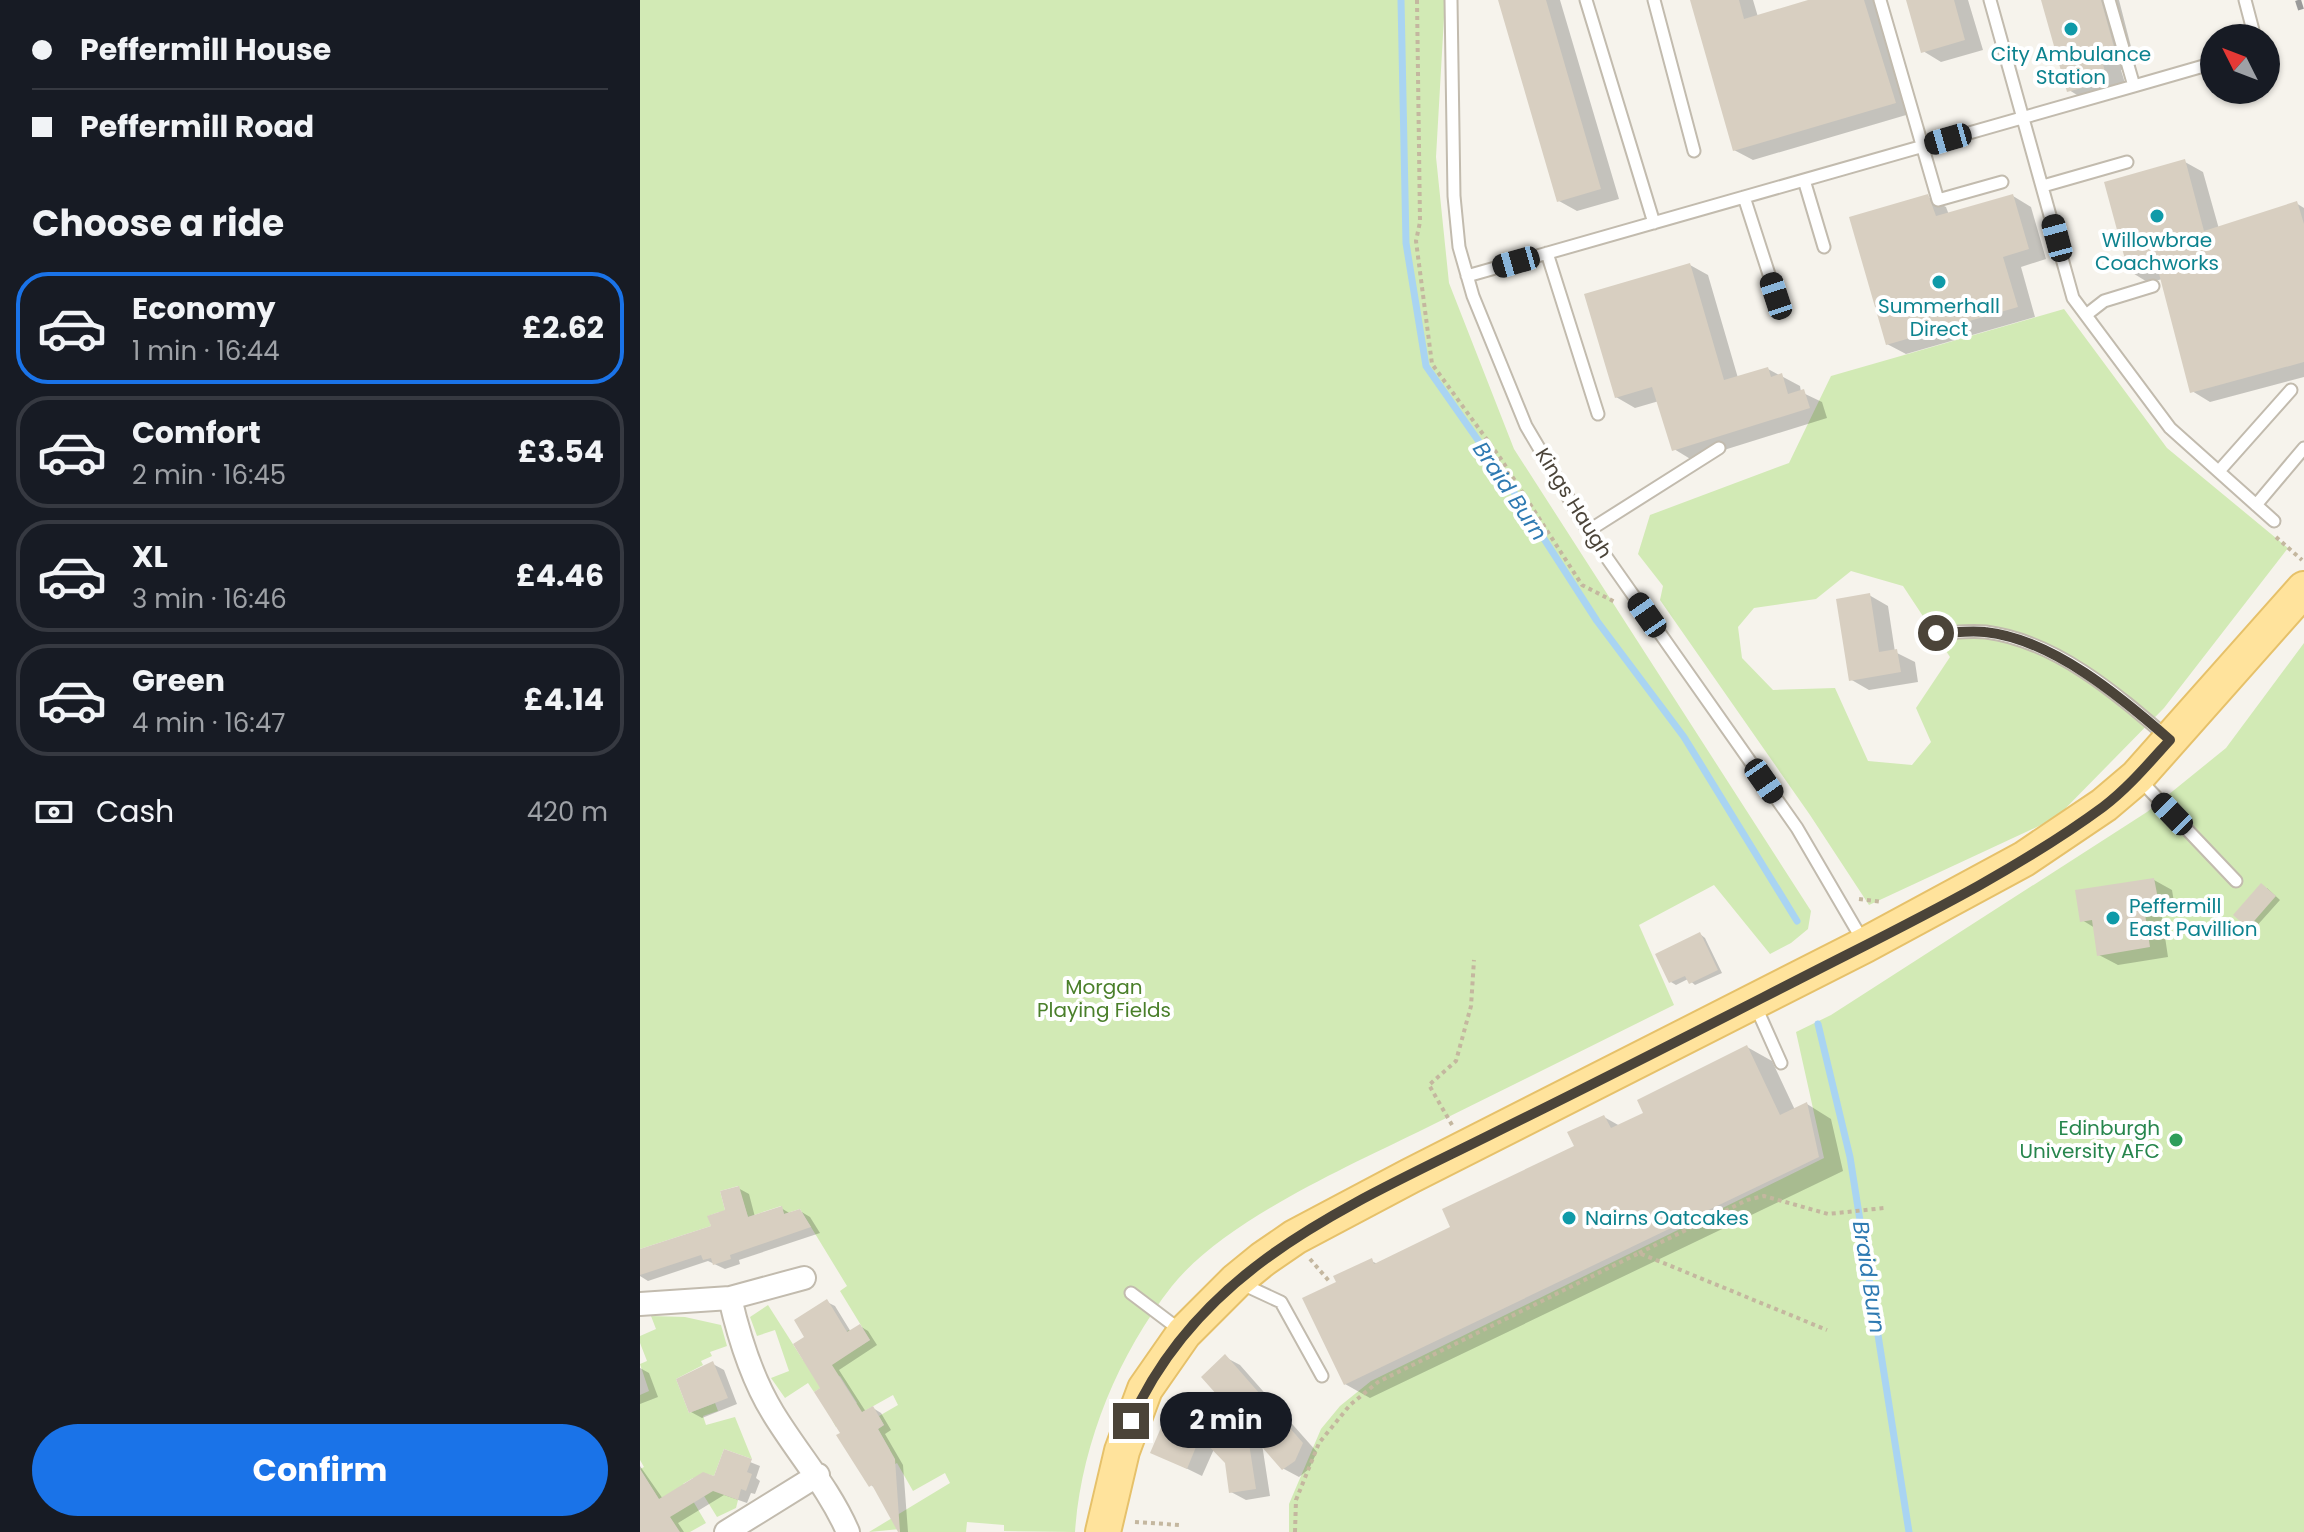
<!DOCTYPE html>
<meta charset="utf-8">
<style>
:root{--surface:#171b24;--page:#242831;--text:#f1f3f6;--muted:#9ea1a6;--line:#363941;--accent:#1a73e8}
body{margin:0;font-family:Poppins,sans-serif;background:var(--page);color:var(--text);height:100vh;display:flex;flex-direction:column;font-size:30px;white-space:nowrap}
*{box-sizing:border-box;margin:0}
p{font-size:26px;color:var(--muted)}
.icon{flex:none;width:44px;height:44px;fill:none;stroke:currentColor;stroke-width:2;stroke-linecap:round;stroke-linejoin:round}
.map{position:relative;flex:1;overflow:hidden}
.drawer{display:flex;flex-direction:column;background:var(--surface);width:640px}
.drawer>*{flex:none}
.guide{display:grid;align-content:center;height:176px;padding:0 32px;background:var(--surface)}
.needle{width:52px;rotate:312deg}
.fabs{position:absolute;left:1560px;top:24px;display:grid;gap:16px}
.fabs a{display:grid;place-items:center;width:80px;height:80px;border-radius:50%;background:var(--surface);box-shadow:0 2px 6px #0004;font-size:40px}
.end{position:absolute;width:36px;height:36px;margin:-18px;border:10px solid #4b4439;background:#fff;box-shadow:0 0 0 4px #fff}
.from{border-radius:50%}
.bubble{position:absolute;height:56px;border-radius:28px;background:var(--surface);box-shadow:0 2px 6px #0004;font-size:26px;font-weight:700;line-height:56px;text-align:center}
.car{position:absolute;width:24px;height:48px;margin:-24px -12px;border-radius:10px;box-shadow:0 0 6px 2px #0007;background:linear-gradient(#222 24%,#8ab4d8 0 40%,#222 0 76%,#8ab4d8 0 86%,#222 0)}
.guide b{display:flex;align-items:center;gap:28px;height:76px;font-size:30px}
.guide b+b{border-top:2px solid var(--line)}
.guide i{width:20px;height:20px;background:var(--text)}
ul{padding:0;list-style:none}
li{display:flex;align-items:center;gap:24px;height:112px;margin:0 16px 12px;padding:0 16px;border:4px solid var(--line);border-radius:32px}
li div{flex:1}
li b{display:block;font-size:30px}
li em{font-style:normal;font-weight:700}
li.on{border-color:var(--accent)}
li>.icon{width:72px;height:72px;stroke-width:1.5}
h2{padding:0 32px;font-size:36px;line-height:96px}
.pay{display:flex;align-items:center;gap:20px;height:88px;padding:0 32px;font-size:30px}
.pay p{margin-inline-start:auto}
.cta{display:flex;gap:16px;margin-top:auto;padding:16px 32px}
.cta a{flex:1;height:92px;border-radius:48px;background:var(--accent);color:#fff;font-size:32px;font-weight:700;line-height:92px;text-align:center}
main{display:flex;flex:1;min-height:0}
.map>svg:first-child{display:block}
.green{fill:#d2eab5;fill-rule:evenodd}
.shadow{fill:#0003}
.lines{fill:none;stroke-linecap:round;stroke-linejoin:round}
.stream{stroke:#a9d4f2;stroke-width:7}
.building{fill:#d8cfc1}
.service-casing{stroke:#c2bbae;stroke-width:15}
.minor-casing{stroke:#c2bbae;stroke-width:26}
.primary-casing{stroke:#e6c16a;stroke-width:38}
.path{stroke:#c4b79f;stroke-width:4;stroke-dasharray:4 4;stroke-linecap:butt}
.service{stroke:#fff;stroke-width:11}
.minor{stroke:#fff;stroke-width:22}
.primary{stroke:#ffe39c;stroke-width:34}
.rail{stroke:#9a9a9a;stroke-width:6;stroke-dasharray:10 10;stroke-linecap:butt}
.route{stroke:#4b4439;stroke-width:10}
.culture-dot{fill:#0f9aa8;stroke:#fff;stroke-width:3}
.leisure-dot{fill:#2e9e5b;stroke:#fff;stroke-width:3}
.labels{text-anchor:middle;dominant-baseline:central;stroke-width:8;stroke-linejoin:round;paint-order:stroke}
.culture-label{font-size:20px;fill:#0d838f;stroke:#fff}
.street-label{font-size:20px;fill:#4b4439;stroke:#fff}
.park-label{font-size:20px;fill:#4a7f2a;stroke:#fff}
.leisure-label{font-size:20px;fill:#27864d;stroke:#fff;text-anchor:end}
.water-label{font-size:22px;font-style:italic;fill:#2e7ab2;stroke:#fff}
</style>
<main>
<section class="drawer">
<div class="guide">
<b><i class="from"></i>Peffermill House</b>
<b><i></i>Peffermill Road</b>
</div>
<h2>Choose a ride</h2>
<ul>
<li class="on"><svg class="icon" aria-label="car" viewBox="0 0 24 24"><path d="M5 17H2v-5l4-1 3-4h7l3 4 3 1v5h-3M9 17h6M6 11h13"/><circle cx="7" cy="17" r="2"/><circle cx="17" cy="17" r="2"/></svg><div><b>Economy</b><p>1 min · 16:44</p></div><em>£2.62</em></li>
<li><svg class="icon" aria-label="car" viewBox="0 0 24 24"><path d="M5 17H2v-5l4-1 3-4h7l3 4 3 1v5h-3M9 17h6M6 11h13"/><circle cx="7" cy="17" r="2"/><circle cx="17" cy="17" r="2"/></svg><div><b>Comfort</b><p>2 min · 16:45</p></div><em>£3.54</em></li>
<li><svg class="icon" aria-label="car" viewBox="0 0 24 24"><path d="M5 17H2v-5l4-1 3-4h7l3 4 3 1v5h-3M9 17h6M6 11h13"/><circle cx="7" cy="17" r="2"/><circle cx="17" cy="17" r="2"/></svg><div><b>XL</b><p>3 min · 16:46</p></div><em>£4.46</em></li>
<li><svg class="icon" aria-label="car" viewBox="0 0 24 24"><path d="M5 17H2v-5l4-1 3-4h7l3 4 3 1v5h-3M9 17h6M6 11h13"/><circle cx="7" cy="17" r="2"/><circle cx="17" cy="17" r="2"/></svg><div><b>Green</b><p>4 min · 16:47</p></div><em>£4.14</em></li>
</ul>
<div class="pay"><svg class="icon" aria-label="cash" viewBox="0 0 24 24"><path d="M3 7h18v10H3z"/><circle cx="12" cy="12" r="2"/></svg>Cash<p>420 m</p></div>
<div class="cta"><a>Confirm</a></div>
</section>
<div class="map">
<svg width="1664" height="1532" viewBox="0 0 1664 1532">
<rect width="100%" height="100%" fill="#f6f3ec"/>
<!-- green -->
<path class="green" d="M0,0H805L796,157L809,283L874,449L1171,911L1168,929L1151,943L1130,954L1074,885L999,925L1034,1005C949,1047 863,1090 778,1132C704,1168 583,1222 532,1286C478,1355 441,1445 435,1532L364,1531V1525L327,1522L326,1532H260V1529L229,1532L310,1483L305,1473L273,1491L257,1463L225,1481L224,1465L250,1450L238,1429L244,1425L239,1416L258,1405L253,1395L196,1427L192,1420L217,1403L200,1376L174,1392L168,1383L145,1398L131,1378L149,1371L135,1330L117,1336L110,1317L128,1305L163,1360L210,1336L207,1331L209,1330L219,1347L230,1340L200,1291L207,1286L160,1209L144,1214L141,1206L108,1217L98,1186L80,1191L86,1214L79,1212L68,1216L71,1226L0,1249Z
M1424,309L1527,448L1648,548L1524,708L1416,818L1229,905L1170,815L1020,600L1023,586L998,554L1010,515L1149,463L1191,376ZM1211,571L1263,586L1310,657L1276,708L1291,742L1272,765L1228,761L1195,688L1133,690L1102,658L1098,627L1114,608L1176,599Z
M1664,643V1532H649V1504L681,1429L700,1406L731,1381L1184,1158L1156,1032L1191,1015L1507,812L1586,748Z
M11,1316L45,1317L81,1325L87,1346L70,1352L72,1356L61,1361L63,1365L36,1379L49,1413L75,1403L78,1411L63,1416L66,1425L95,1417L112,1459L84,1449L74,1476L67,1474L98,1500L96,1508L77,1517L53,1478L43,1484L66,1523L50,1532H37L38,1530L0,1469L4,1467L0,1460V1395L9,1391L0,1364L7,1361L0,1343V1336L16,1329Z"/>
<!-- shadow -->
<path class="shadow" d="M860,0H920L979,199L937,211L919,201Z
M1052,0H1113L1118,17L1175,0H1239L1273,113L1113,160L1094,150Z
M1268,0H1328L1343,50L1301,62L1283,51Z
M1403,0H1479L1496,66L1481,70L1488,93L1450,103L1429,90Z
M1545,162L1563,172L1579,229L1656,203L1664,208V377L1570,402L1552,391L1522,279L1509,283L1491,272Z
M1373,196L1391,207L1406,259L1381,267L1395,317L1266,354L1247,344L1287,197L1306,207L1309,215Z
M1050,265L1068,275L1098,378L1128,369L1160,386L1161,392L1182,402L1187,418L1052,460L1034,449L1019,401L995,408L976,397Z
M1229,595L1248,606L1255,652L1275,662L1278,682L1229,690L1210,679Z
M1514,880L1532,890L1536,914L1522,917L1528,957L1478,965L1459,955L1455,928L1442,920Z
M1627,888L1640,900L1614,929L1609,926Z
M1060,934L1065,938L1082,973L1055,985L1048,979L1036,985L1031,982Z
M1107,1047L1132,1061L1155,1110L1167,1104L1191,1119L1203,1171L730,1398L705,1384L698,1283L731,1261L738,1264L813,1228L936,1147L964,1117L980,1126L1006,1114Z
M98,1188L109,1194L115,1217L141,1208L151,1214L160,1211L170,1217L180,1233L99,1260L100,1264L85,1269L68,1261L8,1281L0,1276V1251L73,1227L87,1211Z
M187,1302L195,1306L211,1332L220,1326L228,1331L237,1345L199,1370L226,1412L233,1408L241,1413L251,1430L245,1434L263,1465L268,1532H260L236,1489L231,1485L183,1389L167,1338Z
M585,1357L600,1365L677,1452L669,1469L659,1477L644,1469L622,1444L630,1496L606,1500L591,1492L586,1462L574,1449L562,1476L513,1452L561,1431L589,1405Z
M73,1364L84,1370L97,1404L62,1418L51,1412Z
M0,1368L9,1373L18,1397L0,1404Z
M85,1452L120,1466L116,1478L120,1481L115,1494L111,1493L107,1503L84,1495L38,1523L44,1532L0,1531V1466L23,1499L75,1478Z"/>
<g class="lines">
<!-- stream -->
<path class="stream" d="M761,0L766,243L786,366L868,483L957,621L1044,737L1157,921
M1178,1024L1210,1157L1269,1532"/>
</g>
<!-- building -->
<path class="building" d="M858,0H906L961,189L917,202Z
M1050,0H1099L1104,19L1168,0H1224L1256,103L1093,151Z
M1266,0H1314L1325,40L1281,53Z
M1401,0H1461L1476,54L1461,58L1468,81L1427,92Z
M1545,159L1564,231L1657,201L1664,224V362L1550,393L1517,266L1489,274L1464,182Z
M1288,194L1296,216L1373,194L1389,249L1363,257L1378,307L1246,345L1209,217Z
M1050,263L1084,380L1128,367L1131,377L1142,373L1148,394L1164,389L1170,408L1032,451L1012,387L975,398L944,294Z
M1230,593L1239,652L1257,649L1261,672L1209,681L1196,599Z
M1514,878L1519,904L1504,907L1510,947L1457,956L1452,920L1440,922L1435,890Z
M1621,883L1636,896L1608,928L1593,915Z
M1060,932L1078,970L1049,984L1045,976L1029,983L1015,954Z
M1107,1045L1140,1115L1167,1102L1179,1157L704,1385L662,1298L696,1282L693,1276L732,1258L734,1264L810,1227L802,1209L934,1146L927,1132L964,1115L971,1128L1003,1113L997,1100Z
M99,1186L108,1217L142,1206L144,1214L160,1209L171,1227L90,1255L91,1259L73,1265L71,1258L63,1260L61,1255L0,1275V1249L71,1226L67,1216L85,1210L80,1191Z
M187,1299L207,1332L220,1324L230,1340L192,1365L222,1412L233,1406L244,1425L238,1429L255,1459L260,1532H258L232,1485L229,1487L196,1435L200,1433L174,1392L180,1388L153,1344L164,1337L154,1320Z
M585,1354L663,1443L655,1461L642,1470L607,1430L616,1489L589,1493L585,1463L560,1437L547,1469L510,1453L526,1416L561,1429L586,1405L561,1377Z
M73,1361L88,1398L49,1413L36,1379Z
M84,1449L112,1459L107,1472L112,1474L106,1491L101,1489L98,1500L73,1491L30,1517L40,1532H0V1469L19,1499L63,1472L74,1476Z"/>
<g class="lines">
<defs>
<path id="service" d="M811,0L814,196L819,247L833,296L886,426L948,531L1157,828L1223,941
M946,0L1014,223
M1014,0L1054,151
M1240,0L1298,200L1362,182
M1350,0L1433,298L1530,428L1634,521
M1469,0L1494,86L1574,63
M1605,0L1615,38
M1164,180L1184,247
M1403,186L1487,162
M1104,197L1136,296
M907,253L958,414
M827,276L1494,86
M1446,315L1464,301L1513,286
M1579,471L1651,390
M1616,505L1664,448
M948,531L1079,448
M1296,633C1312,633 1330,630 1346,632C1416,641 1477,694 1528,738
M1500,780L1596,881
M1116,1007L1141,1063
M600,1283L641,1302L682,1376
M491,1293L540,1330"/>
<path id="minor" d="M164,1278L90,1298C99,1337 112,1379 133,1413C158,1454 189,1488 208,1532
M0,1304L90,1298
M86,1532L178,1475"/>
<path id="primary" d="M463,1532L482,1451L505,1389L544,1333L596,1281L623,1259L655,1237L770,1176L1225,945L1384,859L1464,805L1497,777L1664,589"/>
</defs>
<!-- service casing -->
<use href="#service" class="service-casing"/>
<!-- minor casing -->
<use href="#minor" class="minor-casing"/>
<!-- primary casing -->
<use href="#primary" class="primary-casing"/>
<!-- path -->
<path class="path" d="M777,0L780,222L776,241L792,364L861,459L942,585L975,602
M1636,537L1662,560
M1219,899L1242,902
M812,1125L789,1085L816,1061L831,1006L834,960
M999,1253L1107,1200L1124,1196L1188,1214L1244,1208
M670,1259L689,1281
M495,1522L540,1525
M655,1532L656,1500L679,1443L710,1405L738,1382L999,1253L1187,1330"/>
<!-- service -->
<use href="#service" class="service"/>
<!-- minor -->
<use href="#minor" class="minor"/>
<!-- primary -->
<use href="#primary" class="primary"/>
<!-- rail -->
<path class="rail" d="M1658,0L1664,19"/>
</g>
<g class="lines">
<!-- route -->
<path class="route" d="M491,1421C561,1263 715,1203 860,1130C966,1078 1071,1024 1177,970C1273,921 1376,871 1463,807C1488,788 1509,763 1530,740C1481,697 1412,639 1345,632C1330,630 1312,633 1296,633"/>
</g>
<!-- markers -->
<g class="culture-dot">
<circle cx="1431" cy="29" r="8"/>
<circle cx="1517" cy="216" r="8"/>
<circle cx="1299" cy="282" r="8"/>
<circle cx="1473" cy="918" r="8"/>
<circle cx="929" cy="1218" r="8"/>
</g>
<circle class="leisure-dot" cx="1536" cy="1140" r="8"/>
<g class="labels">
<!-- culture labels -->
<g class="culture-label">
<text x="1431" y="54">City Ambulance<tspan x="1431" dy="23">Station</tspan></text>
<text x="1517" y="240">Willowbrae<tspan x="1517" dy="23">Coachworks</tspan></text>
<text x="1299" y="306">Summerhall<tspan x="1299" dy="23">Direct</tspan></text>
<text x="1489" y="906" text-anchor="start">Peffermill<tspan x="1489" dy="23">East Pavillion</tspan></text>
<text x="945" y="1218" text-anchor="start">Nairns Oatcakes</text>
</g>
<!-- street labels -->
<g class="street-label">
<text transform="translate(934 503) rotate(58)">Kings Haugh</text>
</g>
<!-- park labels -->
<g class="park-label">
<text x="464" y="987">Morgan<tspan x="464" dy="23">Playing Fields</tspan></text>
</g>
<!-- leisure labels -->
<g class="leisure-label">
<text x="1520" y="1128">Edinburgh<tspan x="1520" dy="23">University AFC</tspan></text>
</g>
<!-- water labels -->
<g class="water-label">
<text transform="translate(870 491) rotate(56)">Braid Burn</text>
<text transform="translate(1229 1277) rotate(81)">Braid Burn</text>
</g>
</g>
</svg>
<div class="fabs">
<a><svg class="needle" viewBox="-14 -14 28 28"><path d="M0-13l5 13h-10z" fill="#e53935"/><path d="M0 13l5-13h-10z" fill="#9ea1a6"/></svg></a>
</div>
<i class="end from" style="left:1296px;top:633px"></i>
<i class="end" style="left:491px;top:1421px"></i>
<div class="bubble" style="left:520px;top:1392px;width:132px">2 min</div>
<i class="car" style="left:1308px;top:139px;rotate:254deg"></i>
<i class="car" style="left:1417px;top:238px;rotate:345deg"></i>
<i class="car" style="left:876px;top:262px;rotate:254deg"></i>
<i class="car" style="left:1136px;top:296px;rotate:342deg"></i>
<i class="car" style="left:1007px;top:615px;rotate:325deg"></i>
<i class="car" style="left:1124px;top:781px;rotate:145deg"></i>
<i class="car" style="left:1532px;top:814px;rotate:316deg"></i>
</div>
</main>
